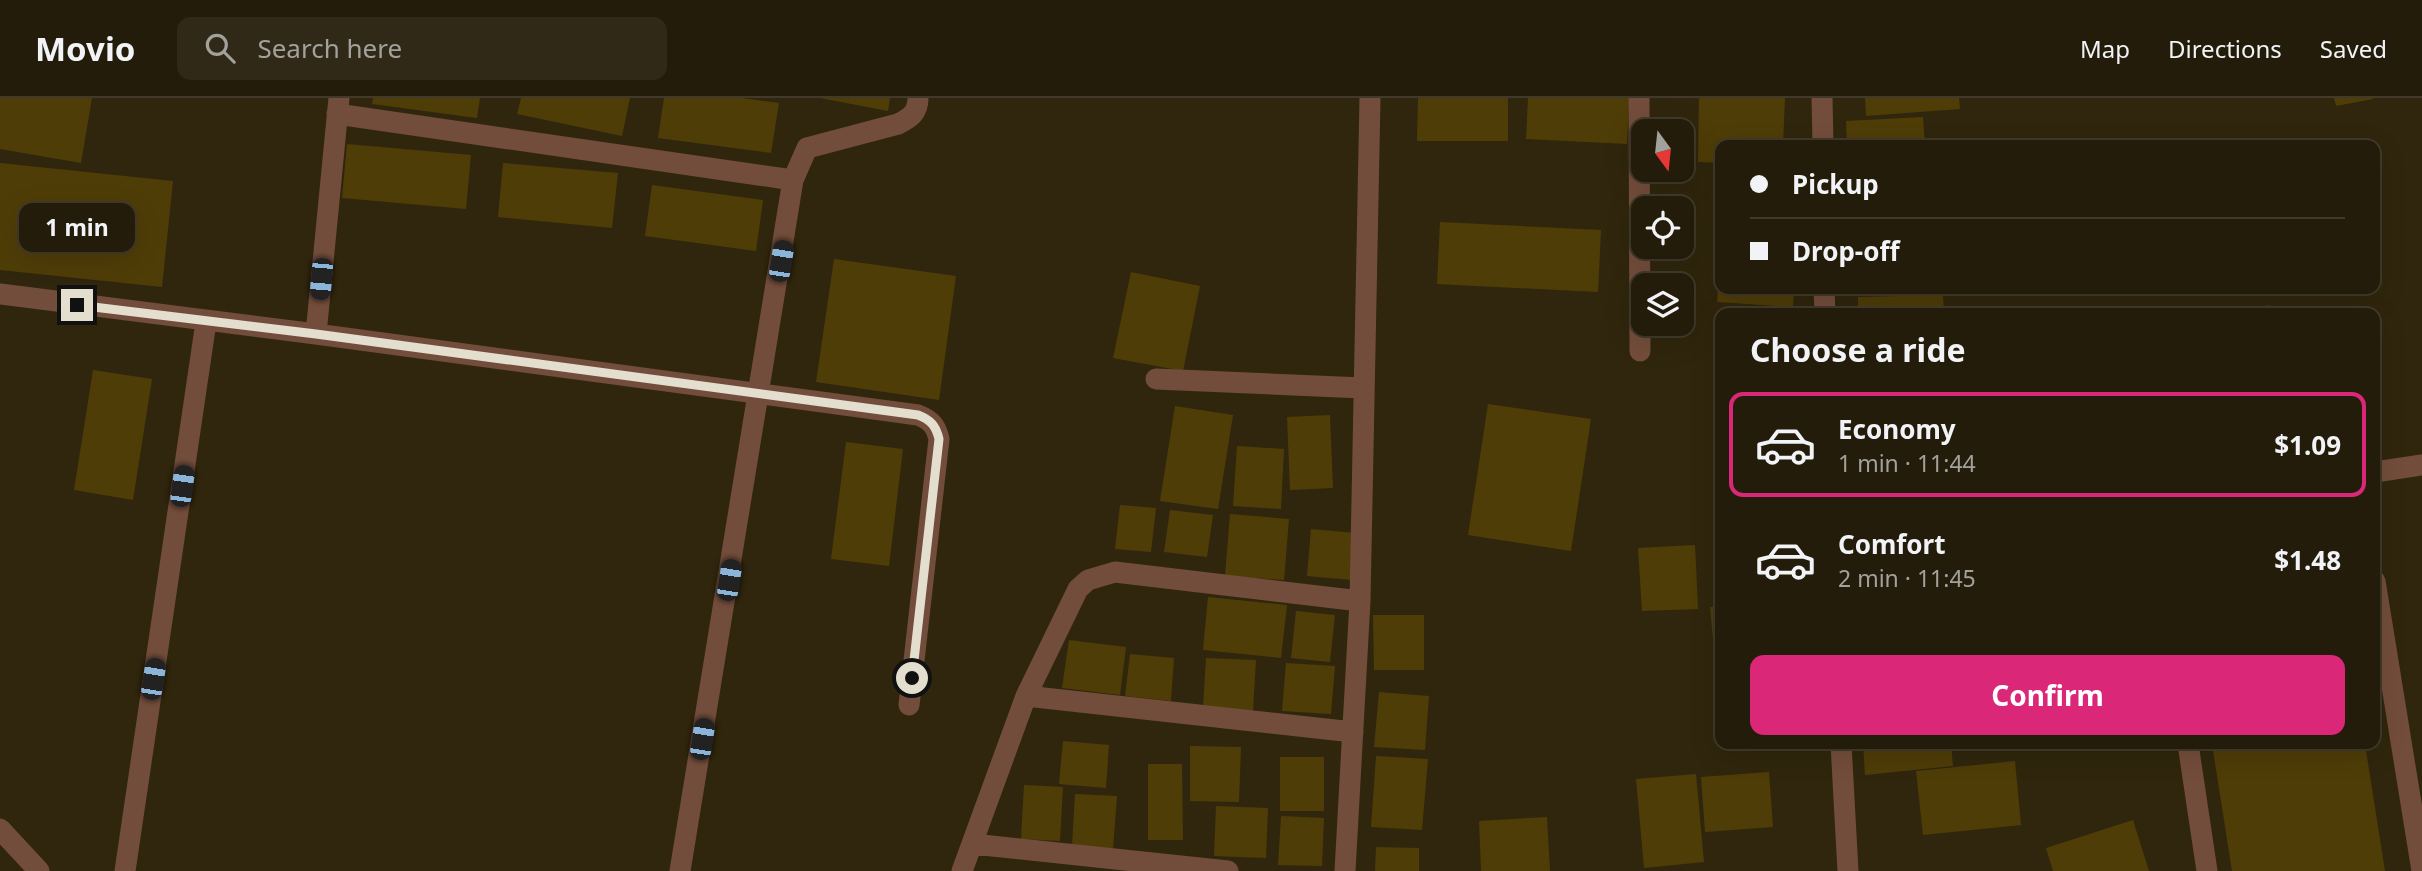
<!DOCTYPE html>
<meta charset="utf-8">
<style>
:root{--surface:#241c0a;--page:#302918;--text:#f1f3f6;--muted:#a3a19c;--line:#413a2b;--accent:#db2777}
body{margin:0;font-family:"Noto Sans",sans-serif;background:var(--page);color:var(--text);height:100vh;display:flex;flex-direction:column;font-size:26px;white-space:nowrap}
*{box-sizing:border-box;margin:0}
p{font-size:23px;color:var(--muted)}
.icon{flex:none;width:38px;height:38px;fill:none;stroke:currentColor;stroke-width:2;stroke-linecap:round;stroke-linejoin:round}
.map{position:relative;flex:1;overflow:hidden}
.panel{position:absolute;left:1715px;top:210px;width:665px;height:441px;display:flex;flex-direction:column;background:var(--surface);border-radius:14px;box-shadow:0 7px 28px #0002,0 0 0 2px var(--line)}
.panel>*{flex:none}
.hud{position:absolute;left:1715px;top:42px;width:665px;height:154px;border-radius:14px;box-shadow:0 7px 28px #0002,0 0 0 2px var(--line);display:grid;align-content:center;height:154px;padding:0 35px;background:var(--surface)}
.needle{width:46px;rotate:165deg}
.fabs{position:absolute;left:1631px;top:21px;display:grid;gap:14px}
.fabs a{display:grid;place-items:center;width:63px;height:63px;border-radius:14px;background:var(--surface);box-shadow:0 7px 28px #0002,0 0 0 2px var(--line);font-size:35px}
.end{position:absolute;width:32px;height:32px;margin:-16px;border:9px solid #e4decf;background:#111;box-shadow:0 0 0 4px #111}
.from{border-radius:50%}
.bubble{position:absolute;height:49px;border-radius:14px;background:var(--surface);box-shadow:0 7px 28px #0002,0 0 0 2px var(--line);font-size:23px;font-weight:700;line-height:49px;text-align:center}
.car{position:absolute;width:21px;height:42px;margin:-21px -10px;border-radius:9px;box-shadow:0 0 5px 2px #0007;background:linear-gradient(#222 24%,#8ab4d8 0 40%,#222 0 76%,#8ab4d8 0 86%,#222 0)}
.hud b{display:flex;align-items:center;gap:24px;height:66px;font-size:26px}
.hud b+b{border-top:2px solid var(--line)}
.hud i{width:18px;height:18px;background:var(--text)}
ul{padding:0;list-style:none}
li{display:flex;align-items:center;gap:21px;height:105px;margin:0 14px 10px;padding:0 21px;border:4px solid transparent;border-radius:14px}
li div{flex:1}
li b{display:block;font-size:26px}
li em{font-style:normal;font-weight:700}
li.current{border-color:var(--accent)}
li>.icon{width:63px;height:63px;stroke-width:1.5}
h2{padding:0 35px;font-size:32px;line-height:84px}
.primary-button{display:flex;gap:14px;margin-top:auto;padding:14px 35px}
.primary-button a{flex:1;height:80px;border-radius:14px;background:var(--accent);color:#fff;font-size:28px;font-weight:700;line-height:80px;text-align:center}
header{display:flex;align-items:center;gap:42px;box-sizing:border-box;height:98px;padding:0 35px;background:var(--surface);border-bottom:2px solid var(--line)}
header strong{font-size:33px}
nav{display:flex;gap:38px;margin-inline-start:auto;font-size:24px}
.search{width:490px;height:63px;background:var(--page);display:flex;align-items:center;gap:18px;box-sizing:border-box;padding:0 24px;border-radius:14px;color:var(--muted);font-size:26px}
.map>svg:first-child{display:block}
.building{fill:#4f3d08}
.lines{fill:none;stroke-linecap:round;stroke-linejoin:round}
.minor{stroke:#734d3b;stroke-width:21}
.route{stroke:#e4decf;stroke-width:9}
</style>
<header>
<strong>Movio</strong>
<div class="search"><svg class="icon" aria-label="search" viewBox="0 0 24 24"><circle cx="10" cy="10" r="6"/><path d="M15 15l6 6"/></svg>Search here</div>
<nav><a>Map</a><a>Directions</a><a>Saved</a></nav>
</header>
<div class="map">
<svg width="2422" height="773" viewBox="0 0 2422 773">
<rect width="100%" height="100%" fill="#30260d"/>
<!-- building -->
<path class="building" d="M0,0H92L81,65L0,51Z
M373,0H480L477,20L372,6Z
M521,0H630L622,38L517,16Z
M664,0H742L779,5L771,55L658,40Z
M820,0H890L888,13Z
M1418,0H1508V43H1417Z
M1528,0H1629L1627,46L1526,41Z
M1699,0H1785L1783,47H1720V65L1698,64Z
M1865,0H1959L1960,11L1866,18Z
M2334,0H2372L2373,1L2336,8Z
M1923,19L1925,47H1847L1846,23Z
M347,46L471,57L466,111L342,100Z
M0,65L173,83L162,189L0,172Z
M503,65L618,75L612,130L498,119Z
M652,87L763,102L756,153L645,138Z
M1440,124L1601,132L1598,194L1437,186Z
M834,161L956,178L939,302L816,284Z
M1131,174L1200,188L1183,273L1113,260Z
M1718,191H1794L1793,209L1717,204Z
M1943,197L1944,215H1858V199Z
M2270,207L2271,215H2229V214Z
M93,272L152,281L133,402L74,392Z
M1488,306L1591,321L1571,453L1468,437Z
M1175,308L1233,317L1218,411L1160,403Z
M1330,317L1333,390L1290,392L1287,319Z
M846,344L903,351L889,468L831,461Z
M1237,348L1284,351L1281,411L1233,408Z
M1120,407L1156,410L1151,454L1115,451Z
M1170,412L1213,417L1207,459L1164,454Z
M1230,416L1289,421L1284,482L1225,478Z
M1311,431L1356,435L1352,482L1307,478Z
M1695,447L1698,511L1642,513L1638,450Z
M1208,499L1287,507L1281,560L1203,552Z
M1720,508V552H1714L1710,509Z
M1296,513L1335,517L1330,564L1291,560Z
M1373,517H1424V572H1374Z
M1069,542L1126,549L1120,597L1062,590Z
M1130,556L1174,560L1171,603L1125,598Z
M1206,560L1256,562L1253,613L1203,610Z
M1286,565L1335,568L1331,616L1282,613Z
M1379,594L1429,598L1425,652L1374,649Z
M1063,643L1109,647L1106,690L1059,686Z
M1863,646H1951L1953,668L1865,677Z
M2212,646H2365L2385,773H2232Z
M1190,648L1241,649L1239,704L1190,703Z
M1376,658L1428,661L1422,732L1371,729Z
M1280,659H1324V713H1280Z
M2015,663L2021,727L1923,737L1916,673Z
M1148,666H1182L1183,742H1148Z
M1769,674L1773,729L1705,734L1701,679Z
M1696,676L1704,764L1644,770L1636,681Z
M1024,687L1063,689L1060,743L1021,741Z
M1075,696L1117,698L1113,751L1072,748Z
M1216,708L1268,710L1266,760L1214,758Z
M1281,718L1324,720L1322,768L1278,767Z
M1547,719L1550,773H1481L1479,723Z
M2133,722L2149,773H2053L2046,750Z
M1376,749L1419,750V773H1375Z"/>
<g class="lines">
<!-- minor -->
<path class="minor" d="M1639,0L1640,253
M1822,0L1823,47
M337,16L793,82
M1824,191L1825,215
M0,196L316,236L918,317C931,322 936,328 939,341L909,607
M316,236L339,0
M1156,281L1363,290
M2375,374L2422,367
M2375,483L2422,773
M1026,598L1353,634
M1841,646L1848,773
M2188,646L2207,773
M0,731L39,773
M973,746L1228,773
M125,773L206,224
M680,773L793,82L807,50L898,26C910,20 918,15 918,0
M962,773L1026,598L1078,491L1088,482L1115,474L1360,503
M1345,773L1360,503L1370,0"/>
</g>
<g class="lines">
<!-- route -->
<path class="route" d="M77,207L316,236L918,317C931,322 936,328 939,341L912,580"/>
</g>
</svg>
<div class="fabs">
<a><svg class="needle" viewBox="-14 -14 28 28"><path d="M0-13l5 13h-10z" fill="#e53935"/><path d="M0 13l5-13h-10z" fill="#a3a19c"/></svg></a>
<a><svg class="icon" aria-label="locate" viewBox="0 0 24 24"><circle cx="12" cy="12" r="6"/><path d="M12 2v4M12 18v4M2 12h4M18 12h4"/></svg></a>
<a><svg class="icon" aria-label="layers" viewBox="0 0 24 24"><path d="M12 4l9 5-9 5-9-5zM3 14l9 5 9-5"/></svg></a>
</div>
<i class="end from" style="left:912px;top:580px"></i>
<i class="end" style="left:77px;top:207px"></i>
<div class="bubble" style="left:19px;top:105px;width:116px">1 min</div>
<i class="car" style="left:781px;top:163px;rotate:9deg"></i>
<i class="car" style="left:321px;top:181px;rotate:185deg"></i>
<i class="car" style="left:182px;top:388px;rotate:8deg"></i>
<i class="car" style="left:729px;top:482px;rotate:9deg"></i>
<i class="car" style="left:153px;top:581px;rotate:9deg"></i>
<i class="car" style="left:702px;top:641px;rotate:9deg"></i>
<div class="hud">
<b><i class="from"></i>Pickup</b>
<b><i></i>Drop-off</b>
</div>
<section class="panel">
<h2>Choose a ride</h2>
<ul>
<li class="current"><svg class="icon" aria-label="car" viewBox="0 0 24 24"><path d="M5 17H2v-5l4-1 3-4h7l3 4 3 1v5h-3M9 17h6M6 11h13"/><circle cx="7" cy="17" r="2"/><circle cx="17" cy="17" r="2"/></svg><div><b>Economy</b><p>1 min · 11:44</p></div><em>$1.09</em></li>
<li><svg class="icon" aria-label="car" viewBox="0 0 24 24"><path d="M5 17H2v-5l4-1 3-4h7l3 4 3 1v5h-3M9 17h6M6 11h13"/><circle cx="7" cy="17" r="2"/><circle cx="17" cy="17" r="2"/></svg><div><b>Comfort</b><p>2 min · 11:45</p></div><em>$1.48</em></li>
</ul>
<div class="primary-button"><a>Confirm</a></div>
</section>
</div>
